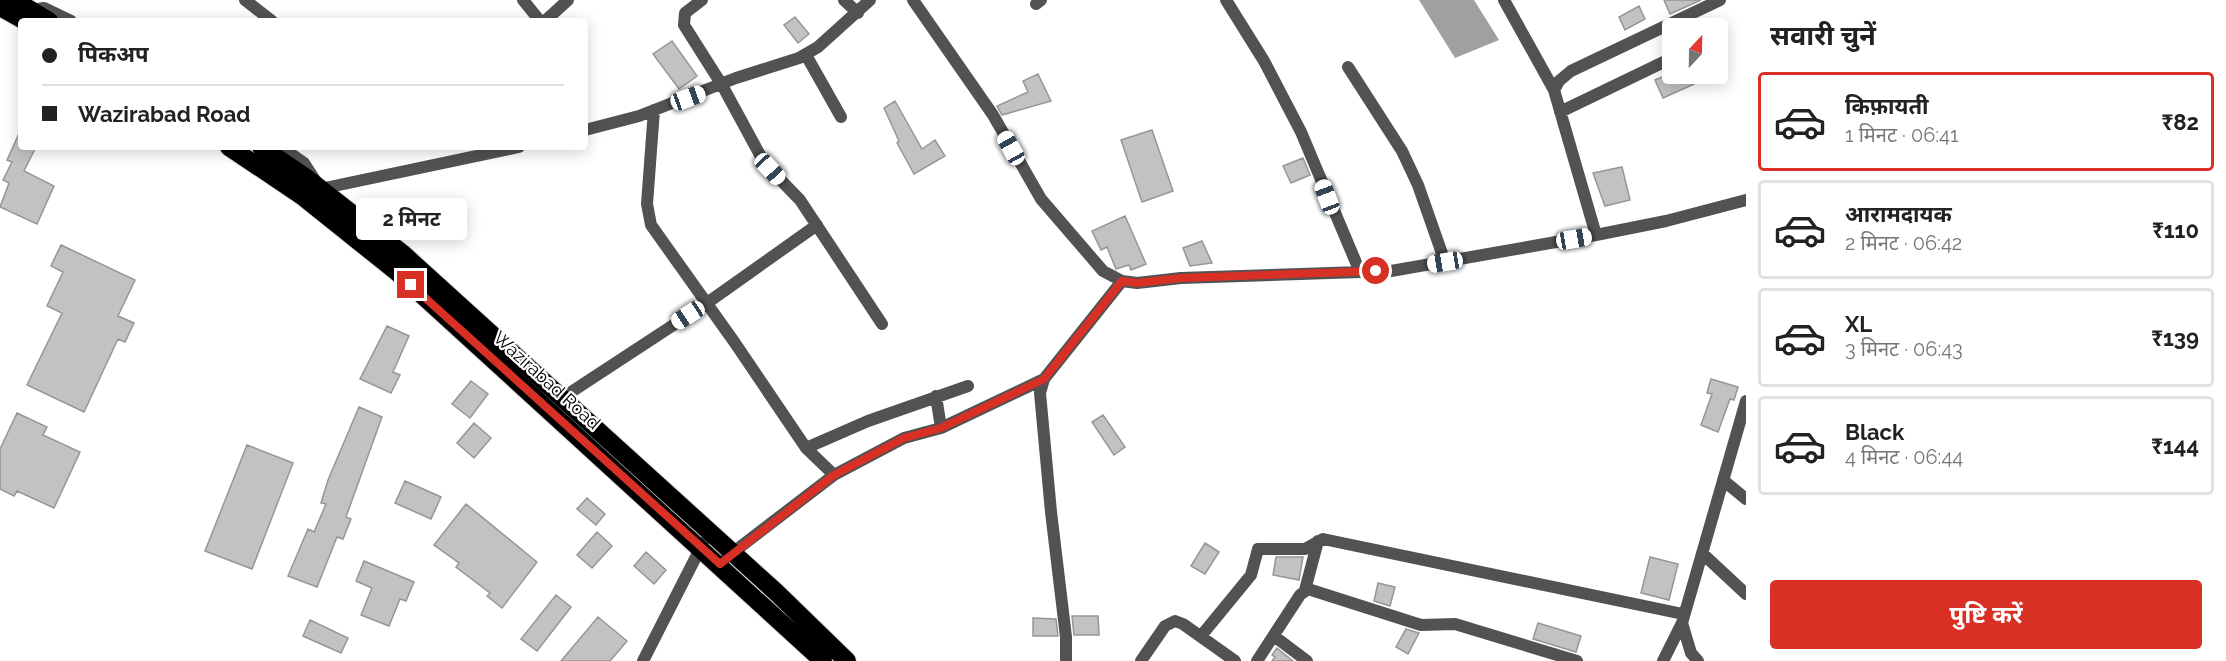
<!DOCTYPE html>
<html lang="hi">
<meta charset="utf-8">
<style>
:root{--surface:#fff;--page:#f6f6f6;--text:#222;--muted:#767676;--line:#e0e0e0;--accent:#d93025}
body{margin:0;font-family:Raleway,"Noto Sans Devanagari",sans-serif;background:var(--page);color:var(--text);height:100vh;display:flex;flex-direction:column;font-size:22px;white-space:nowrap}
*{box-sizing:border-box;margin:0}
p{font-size:20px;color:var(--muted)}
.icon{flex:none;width:33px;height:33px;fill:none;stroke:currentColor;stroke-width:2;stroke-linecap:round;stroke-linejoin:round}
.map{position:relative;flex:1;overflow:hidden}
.sheet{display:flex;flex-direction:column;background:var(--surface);width:480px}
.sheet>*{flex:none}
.top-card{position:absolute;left:18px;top:18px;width:570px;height:132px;border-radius:6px;box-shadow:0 3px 15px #0003;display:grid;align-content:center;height:132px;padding:0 24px;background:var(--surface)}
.needle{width:39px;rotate:22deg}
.fabs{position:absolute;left:1662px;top:18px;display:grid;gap:12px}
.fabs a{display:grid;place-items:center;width:66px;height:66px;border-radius:6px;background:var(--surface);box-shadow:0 3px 15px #0003;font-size:30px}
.end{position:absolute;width:27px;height:27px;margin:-14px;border:8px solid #d93025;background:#fff;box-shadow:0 0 0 3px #fff}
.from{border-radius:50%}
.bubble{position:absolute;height:42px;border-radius:6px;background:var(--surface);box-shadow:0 3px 15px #0003;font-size:20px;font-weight:700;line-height:42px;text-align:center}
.car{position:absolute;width:18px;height:36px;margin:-18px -9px;border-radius:8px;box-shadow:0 0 4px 2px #0007;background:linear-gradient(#fff 24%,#345 0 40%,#fff 0 76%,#345 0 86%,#fff 0)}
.top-card b{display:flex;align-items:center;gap:21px;height:57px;font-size:22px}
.top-card b+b{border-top:2px solid var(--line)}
.top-card i{width:15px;height:15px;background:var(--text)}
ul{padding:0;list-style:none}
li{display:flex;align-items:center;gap:18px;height:99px;margin:0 12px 9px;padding:0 12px;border:3px solid var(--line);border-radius:6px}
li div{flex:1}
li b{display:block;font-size:22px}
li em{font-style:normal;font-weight:700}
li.on{border-color:var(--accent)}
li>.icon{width:54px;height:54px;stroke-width:1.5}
h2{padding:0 24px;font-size:27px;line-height:72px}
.primary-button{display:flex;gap:12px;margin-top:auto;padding:12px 24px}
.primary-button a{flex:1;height:69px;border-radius:6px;background:var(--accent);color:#fff;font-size:24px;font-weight:700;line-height:69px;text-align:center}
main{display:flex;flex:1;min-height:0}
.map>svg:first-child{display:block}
.water{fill:#a0a0a0}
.building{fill:#c2c2c2;stroke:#969696;stroke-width:1.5}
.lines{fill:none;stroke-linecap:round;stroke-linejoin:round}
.highway-casing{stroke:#dbdbdb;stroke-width:20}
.street{stroke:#525252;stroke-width:12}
.highway{stroke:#000;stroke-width:18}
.route{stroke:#d93025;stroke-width:8}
.labels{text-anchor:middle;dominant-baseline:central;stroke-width:4.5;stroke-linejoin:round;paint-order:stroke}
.street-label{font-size:18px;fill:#000;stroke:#fff}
</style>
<main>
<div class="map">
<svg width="1746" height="661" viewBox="0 0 1746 661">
<rect width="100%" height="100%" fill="#fff"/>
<!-- water -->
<path class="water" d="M1419,0H1474L1499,40L1455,58Z"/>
<!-- building -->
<path class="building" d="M1664,0H1701L1670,14Z
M1639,6L1645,19L1625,30L1619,17Z
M795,17L809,34L798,43L784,25Z
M672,41L697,76L679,89L653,54Z
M1038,74L1051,101L1002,115L997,106L1028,92L1023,81Z
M1669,74H1690L1694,84L1663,98L1655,80Z
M895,101L922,149L935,140L945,156L914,174L897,143L899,141L884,108Z
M21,129V147H36L24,171L54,186L37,224L0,207L9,183L3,180L12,162L7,160Z
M1152,130L1173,191L1142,202L1121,140Z
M1303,158L1310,175L1291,183L1283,166Z
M1622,167L1630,200L1605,206L1593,173Z
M1125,216L1146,264L1131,270L1129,265L1116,269L1107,247L1101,250L1092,231Z
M1202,241L1212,263L1190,266L1183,248Z
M61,245L135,280L118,316L134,323L125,342L118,339L84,412L27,385L62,313L47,306L63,272L51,266Z
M387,326L409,336L393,372L400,375L391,393L360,379Z
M1711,379L1738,387L1734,400L1730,399L1718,432L1701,425L1712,394L1707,393Z
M471,381L488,394L470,418L452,404Z
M359,407L382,417L346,517L351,519L343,539L337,537L317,587L288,576L308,529L314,532L326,504L321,503L328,480Z
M17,413L47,427L43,435L80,452L54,508L17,491L14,496L0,489V449Z
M1103,415L1125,447L1114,455L1092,422Z
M474,423L491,438L474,458L457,443Z
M247,445L293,463L252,569L205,551Z
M405,481L441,497L431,519L395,503Z
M587,498L605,514L596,525L577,509Z
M466,504L537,562L502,608L487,596L490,593L456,567L459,563L434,545Z
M597,532L612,546L592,568L577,555Z
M1205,543L1219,552L1205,574L1191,566Z
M646,552L666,570L654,584L634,566Z
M1276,557H1303L1299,580L1273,575Z
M1650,557L1678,564L1669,600L1641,593Z
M364,561L414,582L406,601L400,599L389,626L361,615L372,588L356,581Z
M1378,583L1395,587L1390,606L1374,601Z
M556,595L571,607L537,651L521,639Z
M1072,616H1098L1099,635H1074Z
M598,617L627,641L610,661H561Z
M1033,618L1056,619L1058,636H1033Z
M310,620L348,638L341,653L303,636Z
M1538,623L1581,636L1576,652L1533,639Z
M1406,629L1419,633L1408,654L1396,647Z
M1277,648L1293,661H1272L1275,657L1272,655Z"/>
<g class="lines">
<defs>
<path id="highway" d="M14,0L49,21
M0,7L25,21
M229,147L302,196L397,272L823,661
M261,147L308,179L402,253L776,592L847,661"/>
</defs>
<!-- highway casing -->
<use href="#highway" class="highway-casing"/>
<!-- street -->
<path class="street" d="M245,0L272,21
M523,0L540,21
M702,0L685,13L684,25L722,85L760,155L770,169L800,200L882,324
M844,0L858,13
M913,0L993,115L1041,199L1103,271L1122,281L1137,283L1181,278L1391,271L1596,235L1666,221L1746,200
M1226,0L1264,61L1301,132L1360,272
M1504,0L1554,90
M1036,4L1041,0
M38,9L44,8L71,21
M545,21L568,0
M806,55L841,117
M1348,67L1402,151L1418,185L1445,262
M654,110L647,204L651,225L735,343L806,448L834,475L727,557
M1560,112L1672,58
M585,130L639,116L736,78L799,58L818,47L870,0
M281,147L304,163L315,180
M320,189L519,147
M1596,235L1554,90L1559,81L1571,71L1720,0
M936,396L941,428
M562,398L707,303L817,225
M806,448L868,421L968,386
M834,475L904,438L941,428L1044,379
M1723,480L1746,499
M1703,554L1746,594
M1305,590L1318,541
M1201,636L1251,575L1258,549H1305L1323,539L1683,614
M1274,636L1307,661
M643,661L703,543
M1066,661V637L1051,512L1040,393L1044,379L1122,281
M1141,661L1165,626L1175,621L1183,624L1235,661
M1257,661L1300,595L1308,589L1421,625L1455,624L1577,661
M1663,661L1682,623
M1698,661L1691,653L1682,623L1746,401"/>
<!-- highway -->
<use href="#highway" class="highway"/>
</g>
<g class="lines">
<!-- route -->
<path class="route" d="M411,285L720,564L834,475L904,438L941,428L1044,379L1122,281L1137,283L1181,278L1376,271"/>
</g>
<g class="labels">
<!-- street labels -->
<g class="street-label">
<text transform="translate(547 380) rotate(42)">Wazirabad Road</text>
</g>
</g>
</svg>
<div class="fabs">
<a><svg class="needle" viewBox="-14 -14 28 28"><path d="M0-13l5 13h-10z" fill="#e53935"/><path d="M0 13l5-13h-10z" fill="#767676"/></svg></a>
</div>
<i class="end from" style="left:1376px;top:271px"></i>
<i class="end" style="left:411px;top:285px"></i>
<div class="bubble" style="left:356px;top:198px;width:111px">2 मिनट</div>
<i class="car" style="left:688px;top:98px;rotate:70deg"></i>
<i class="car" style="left:1011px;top:148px;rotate:331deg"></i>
<i class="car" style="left:770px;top:169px;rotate:137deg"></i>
<i class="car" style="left:1327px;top:197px;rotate:339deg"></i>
<i class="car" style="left:1574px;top:239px;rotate:80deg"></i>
<i class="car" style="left:1445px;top:262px;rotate:261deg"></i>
<i class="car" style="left:688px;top:315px;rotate:237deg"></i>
<div class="top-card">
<b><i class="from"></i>पिकअप</b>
<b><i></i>Wazirabad Road</b>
</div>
</div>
<section class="sheet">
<h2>सवारी चुनें</h2>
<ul>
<li class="on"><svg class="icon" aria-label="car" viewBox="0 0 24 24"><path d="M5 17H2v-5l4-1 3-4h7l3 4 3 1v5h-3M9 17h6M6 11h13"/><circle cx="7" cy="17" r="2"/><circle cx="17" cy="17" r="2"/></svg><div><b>किफ़ायती</b><p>1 मिनट · 06:41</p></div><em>₹82</em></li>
<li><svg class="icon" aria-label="car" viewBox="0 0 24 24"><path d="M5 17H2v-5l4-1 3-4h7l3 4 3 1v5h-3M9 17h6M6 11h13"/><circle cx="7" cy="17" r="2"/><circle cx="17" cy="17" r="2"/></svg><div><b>आरामदायक</b><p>2 मिनट · 06:42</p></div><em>₹110</em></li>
<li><svg class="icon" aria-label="car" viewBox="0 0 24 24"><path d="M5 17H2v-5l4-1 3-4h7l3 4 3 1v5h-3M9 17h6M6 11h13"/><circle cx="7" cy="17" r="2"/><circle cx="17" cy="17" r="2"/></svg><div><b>XL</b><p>3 मिनट · 06:43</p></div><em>₹139</em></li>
<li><svg class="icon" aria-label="car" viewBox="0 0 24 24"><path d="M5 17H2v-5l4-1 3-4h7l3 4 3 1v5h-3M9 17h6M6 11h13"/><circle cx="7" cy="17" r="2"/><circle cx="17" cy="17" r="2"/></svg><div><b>Black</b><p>4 मिनट · 06:44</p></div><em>₹144</em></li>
</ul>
<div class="primary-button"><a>पुष्टि करें</a></div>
</section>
</main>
